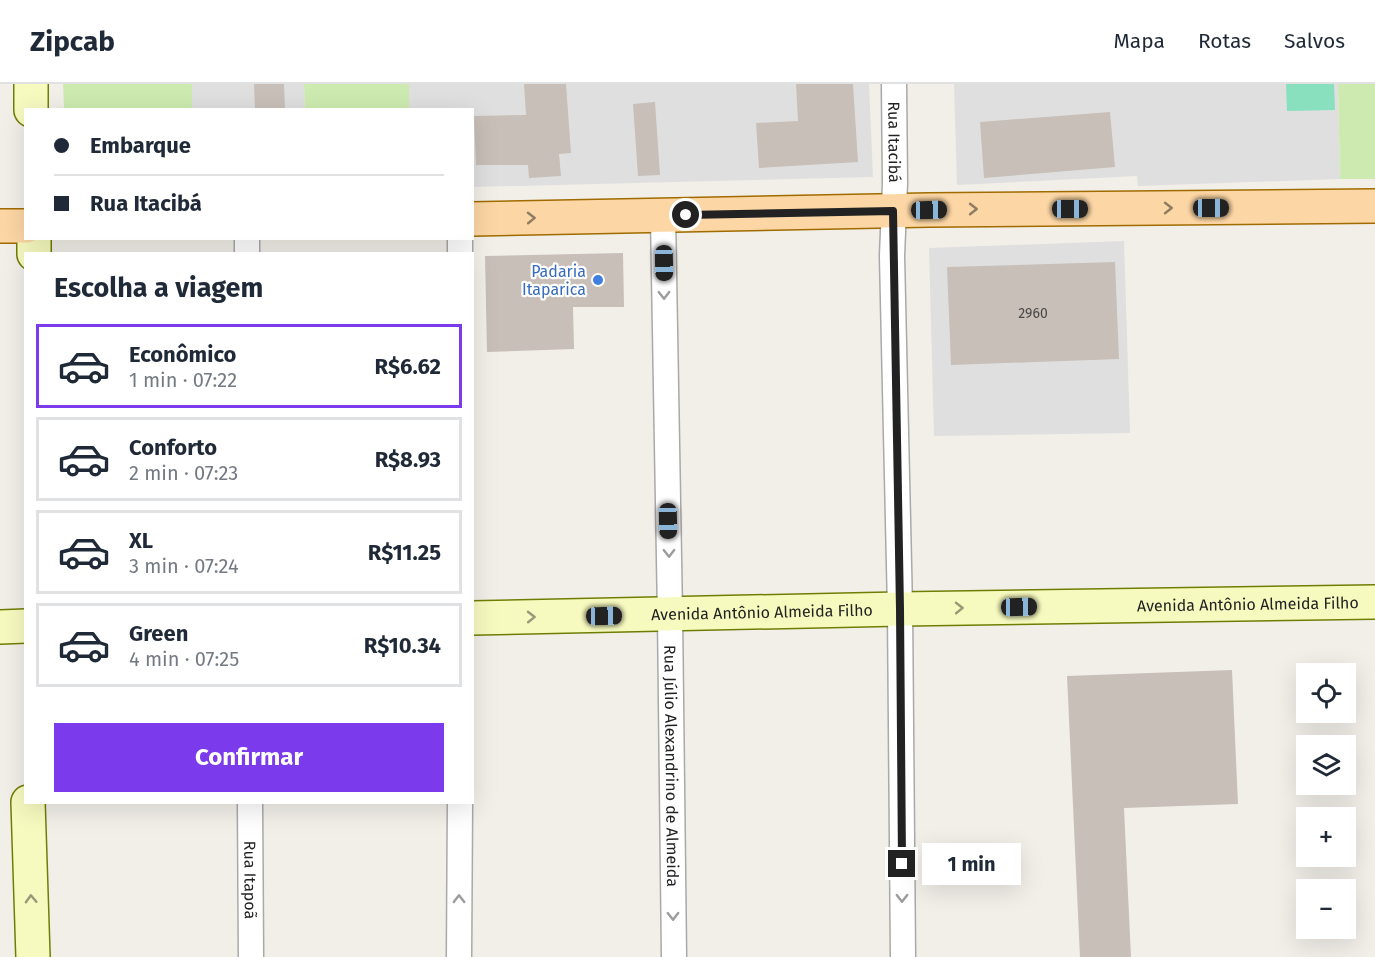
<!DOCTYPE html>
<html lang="pt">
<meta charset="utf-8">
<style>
:root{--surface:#fff;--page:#f6f6f7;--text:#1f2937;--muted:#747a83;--line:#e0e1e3;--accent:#7c3aed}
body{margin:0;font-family:"Fira Sans",sans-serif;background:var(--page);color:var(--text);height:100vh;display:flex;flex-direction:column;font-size:22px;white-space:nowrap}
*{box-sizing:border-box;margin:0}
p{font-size:20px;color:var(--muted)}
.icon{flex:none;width:33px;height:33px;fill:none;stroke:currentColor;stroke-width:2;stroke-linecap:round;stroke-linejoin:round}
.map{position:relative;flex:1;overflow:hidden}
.details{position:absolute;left:24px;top:168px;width:450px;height:552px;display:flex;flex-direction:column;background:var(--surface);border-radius:0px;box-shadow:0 6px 24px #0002}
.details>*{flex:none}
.banner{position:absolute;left:24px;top:24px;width:450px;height:132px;border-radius:0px;box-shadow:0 6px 24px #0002;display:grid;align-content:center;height:132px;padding:0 30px;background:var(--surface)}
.controls{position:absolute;left:1296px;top:579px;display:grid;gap:12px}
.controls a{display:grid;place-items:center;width:60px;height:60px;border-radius:0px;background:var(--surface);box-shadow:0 6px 24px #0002;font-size:30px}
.end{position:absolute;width:27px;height:27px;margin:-14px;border:8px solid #222;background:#fff;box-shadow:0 0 0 3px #fff}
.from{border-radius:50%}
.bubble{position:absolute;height:42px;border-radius:0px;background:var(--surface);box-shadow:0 6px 24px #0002;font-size:20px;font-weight:700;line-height:42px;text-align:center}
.car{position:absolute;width:18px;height:36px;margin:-18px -9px;border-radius:8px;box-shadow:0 0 4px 2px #0007;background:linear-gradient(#222 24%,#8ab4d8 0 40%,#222 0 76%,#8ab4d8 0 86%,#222 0)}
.banner b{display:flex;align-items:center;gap:21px;height:57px;font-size:22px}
.banner b+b{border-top:2px solid var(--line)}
.banner i{width:15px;height:15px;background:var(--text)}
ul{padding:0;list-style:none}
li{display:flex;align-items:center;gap:18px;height:84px;margin:0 12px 9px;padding:0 18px;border:3px solid var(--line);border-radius:0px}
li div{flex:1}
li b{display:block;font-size:22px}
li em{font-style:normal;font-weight:700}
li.on{border-color:var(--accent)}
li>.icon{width:54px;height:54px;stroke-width:1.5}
h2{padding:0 30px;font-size:27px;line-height:72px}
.primary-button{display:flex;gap:12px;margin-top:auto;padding:12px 30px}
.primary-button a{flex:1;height:69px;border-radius:0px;background:var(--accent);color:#fff;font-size:24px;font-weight:700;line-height:69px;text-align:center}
header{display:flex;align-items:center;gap:36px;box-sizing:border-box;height:84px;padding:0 30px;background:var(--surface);border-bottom:2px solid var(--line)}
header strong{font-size:28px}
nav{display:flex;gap:33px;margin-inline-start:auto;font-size:21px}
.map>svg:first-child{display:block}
.residential{fill:#e0dfdf}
.grass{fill:#cdebb0}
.pitch{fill:#88e0be}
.building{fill:#c7bfb8}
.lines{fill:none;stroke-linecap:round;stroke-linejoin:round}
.street-casing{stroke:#a9a9a9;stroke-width:27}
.secondary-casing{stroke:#707d05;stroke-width:36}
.primary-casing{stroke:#a06b00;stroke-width:36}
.street{stroke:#fff;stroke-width:24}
.secondary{stroke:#f7fabf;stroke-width:33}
.primary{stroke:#fcd6a4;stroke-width:33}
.oneway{stroke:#8f7c63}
.oneway2{stroke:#9c9c9c}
.oneway3{stroke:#979978}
.route{stroke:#222;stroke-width:8}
.shop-dot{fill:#3f7fe0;stroke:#fff;stroke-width:2}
.labels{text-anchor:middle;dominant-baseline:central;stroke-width:4.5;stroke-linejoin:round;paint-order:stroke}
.number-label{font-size:14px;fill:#4b4948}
.street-label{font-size:16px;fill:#222;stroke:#fff}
.shop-label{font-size:16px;fill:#366cbe;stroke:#fff;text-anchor:end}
</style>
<header>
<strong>Zipcab</strong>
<nav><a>Mapa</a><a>Rotas</a><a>Salvos</a></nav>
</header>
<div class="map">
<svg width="1375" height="873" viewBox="0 0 1375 873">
<rect width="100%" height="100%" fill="#f2efe9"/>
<!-- residential -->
<path class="residential" d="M192,0H304L305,25H192Z
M409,0H869L873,93L473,103L472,26L409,25Z
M954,0H1338L1340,95L1138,102L1137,92L957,101Z
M1124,157L1130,349L934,352L929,164Z"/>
<!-- grass -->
<path class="grass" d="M63,0H192V25H64Z
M304,0H409V25H305Z
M1338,0H1375V95H1340Z"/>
<!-- pitch -->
<path class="pitch" d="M1286,0H1334L1335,26L1287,27Z"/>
<!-- building -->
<path class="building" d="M254,0H284L285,26H255Z
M524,0H566L571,69L559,70L561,92L529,94L528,81H476L474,32L526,31Z
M796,0H853L858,78L759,84L756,39L798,37Z
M655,18L660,91L638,92L633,20Z
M1110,28L1115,83L984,94L980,38Z
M623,169L624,223H573L574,265L487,268L485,172Z
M1115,178L1119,275L951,281L947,183Z
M1232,586L1238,720L1124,724L1131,873H1080L1067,592Z"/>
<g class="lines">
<defs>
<g id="street">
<path id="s1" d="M894,0L895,99L892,172L900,525L903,873"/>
<path id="s2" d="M663,132L670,531L674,873"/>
<path d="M247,154V170"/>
<path d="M460,154V170"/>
<path id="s3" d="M250,718L251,873"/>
<path d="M459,873L460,718"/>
</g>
<g id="secondary">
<path d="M31,0V26"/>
<path d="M34,170V154"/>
<path id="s4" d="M472,534L900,525L1375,518"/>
<path d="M0,543L26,542"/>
<path d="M28,718L33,873"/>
</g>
<path id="primary" d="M472,135L929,126L1375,122
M0,142H26"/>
</defs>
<!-- street casing -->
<use href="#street" class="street-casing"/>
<!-- secondary casing -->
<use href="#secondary" class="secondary-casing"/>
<!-- primary casing -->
<use href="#primary" class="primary-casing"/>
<!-- street -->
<use href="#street" class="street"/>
<!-- secondary -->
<use href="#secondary" class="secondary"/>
<!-- primary -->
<use href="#primary" class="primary"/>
</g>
<!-- one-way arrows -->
<defs><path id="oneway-chevron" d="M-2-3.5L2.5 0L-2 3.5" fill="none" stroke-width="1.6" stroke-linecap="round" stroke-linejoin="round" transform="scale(1.5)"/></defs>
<g class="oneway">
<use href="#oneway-chevron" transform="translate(1168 124)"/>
<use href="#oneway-chevron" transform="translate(973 125)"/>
<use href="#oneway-chevron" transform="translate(531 134) rotate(-1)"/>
</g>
<g class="oneway2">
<use href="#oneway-chevron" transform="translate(664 211) rotate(89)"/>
<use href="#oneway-chevron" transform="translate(669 469) rotate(89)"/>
<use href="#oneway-chevron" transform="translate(902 814) rotate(90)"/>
<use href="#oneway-chevron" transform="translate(459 815) rotate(-90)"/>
<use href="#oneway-chevron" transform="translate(673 832) rotate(89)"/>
</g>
<g class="oneway3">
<use href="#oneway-chevron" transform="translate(959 524) rotate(-1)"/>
<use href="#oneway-chevron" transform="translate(531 533) rotate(-1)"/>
<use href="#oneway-chevron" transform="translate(31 815) rotate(-92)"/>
</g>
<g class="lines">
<!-- route -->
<path class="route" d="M686,131L893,127L900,525L902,780"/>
</g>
<!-- markers -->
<circle class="shop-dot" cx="598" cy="196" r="6"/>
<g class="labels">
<!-- number labels -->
<g class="number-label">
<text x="1033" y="229">2960</text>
</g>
<!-- street labels -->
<g class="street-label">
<text stroke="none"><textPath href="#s1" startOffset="58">Rua Itacibá</textPath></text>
<text stroke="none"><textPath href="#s4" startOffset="776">Avenida Antônio Almeida Filho</textPath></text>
<text stroke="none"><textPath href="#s4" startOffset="290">Avenida Antônio Almeida Filho</textPath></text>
<text stroke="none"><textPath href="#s2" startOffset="550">Rua Júlio Alexandrino de Almeida</textPath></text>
<text stroke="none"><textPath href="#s3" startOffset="78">Rua Itapoã</textPath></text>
</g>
<!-- shop labels -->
<g class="shop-label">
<text x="586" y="187">Padaria<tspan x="586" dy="18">Itaparica</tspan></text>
</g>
</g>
</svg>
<div class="controls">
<a><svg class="icon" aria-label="locate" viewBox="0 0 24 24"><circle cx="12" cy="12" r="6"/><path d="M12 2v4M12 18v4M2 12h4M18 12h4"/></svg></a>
<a><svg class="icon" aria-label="layers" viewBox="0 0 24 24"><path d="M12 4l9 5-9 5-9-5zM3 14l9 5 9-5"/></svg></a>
<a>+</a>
<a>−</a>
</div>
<i class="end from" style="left:686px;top:131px"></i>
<i class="end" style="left:902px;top:780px"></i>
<div class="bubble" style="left:922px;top:759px;width:99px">1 min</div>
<i class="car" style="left:1211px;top:124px;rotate:90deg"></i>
<i class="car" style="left:1070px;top:125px;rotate:90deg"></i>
<i class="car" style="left:929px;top:126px;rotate:89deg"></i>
<i class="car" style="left:664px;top:179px;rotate:179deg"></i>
<i class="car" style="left:668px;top:437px;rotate:179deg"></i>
<i class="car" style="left:1019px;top:523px;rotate:89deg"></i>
<i class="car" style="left:604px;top:532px;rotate:89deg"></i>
<div class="banner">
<b><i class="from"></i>Embarque</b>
<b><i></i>Rua Itacibá</b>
</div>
<section class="details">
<h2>Escolha a viagem</h2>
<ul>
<li class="on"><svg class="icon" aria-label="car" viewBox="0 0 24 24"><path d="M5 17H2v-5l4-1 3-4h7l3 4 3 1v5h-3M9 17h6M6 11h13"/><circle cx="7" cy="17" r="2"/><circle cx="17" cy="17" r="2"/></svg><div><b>Econômico</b><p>1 min · 07:22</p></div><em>R$6.62</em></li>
<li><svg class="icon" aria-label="car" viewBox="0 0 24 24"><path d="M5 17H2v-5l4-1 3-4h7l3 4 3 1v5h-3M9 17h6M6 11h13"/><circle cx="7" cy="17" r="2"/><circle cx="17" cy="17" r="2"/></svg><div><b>Conforto</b><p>2 min · 07:23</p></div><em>R$8.93</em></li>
<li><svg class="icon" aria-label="car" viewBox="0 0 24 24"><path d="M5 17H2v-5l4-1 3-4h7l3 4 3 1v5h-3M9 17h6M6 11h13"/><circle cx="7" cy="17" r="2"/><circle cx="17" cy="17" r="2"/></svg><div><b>XL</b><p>3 min · 07:24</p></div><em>R$11.25</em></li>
<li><svg class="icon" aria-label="car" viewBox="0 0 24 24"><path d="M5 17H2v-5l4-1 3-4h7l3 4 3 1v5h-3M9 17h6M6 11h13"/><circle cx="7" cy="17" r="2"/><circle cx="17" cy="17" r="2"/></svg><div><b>Green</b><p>4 min · 07:25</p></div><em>R$10.34</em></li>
</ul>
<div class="primary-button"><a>Confirmar</a></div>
</section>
</div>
